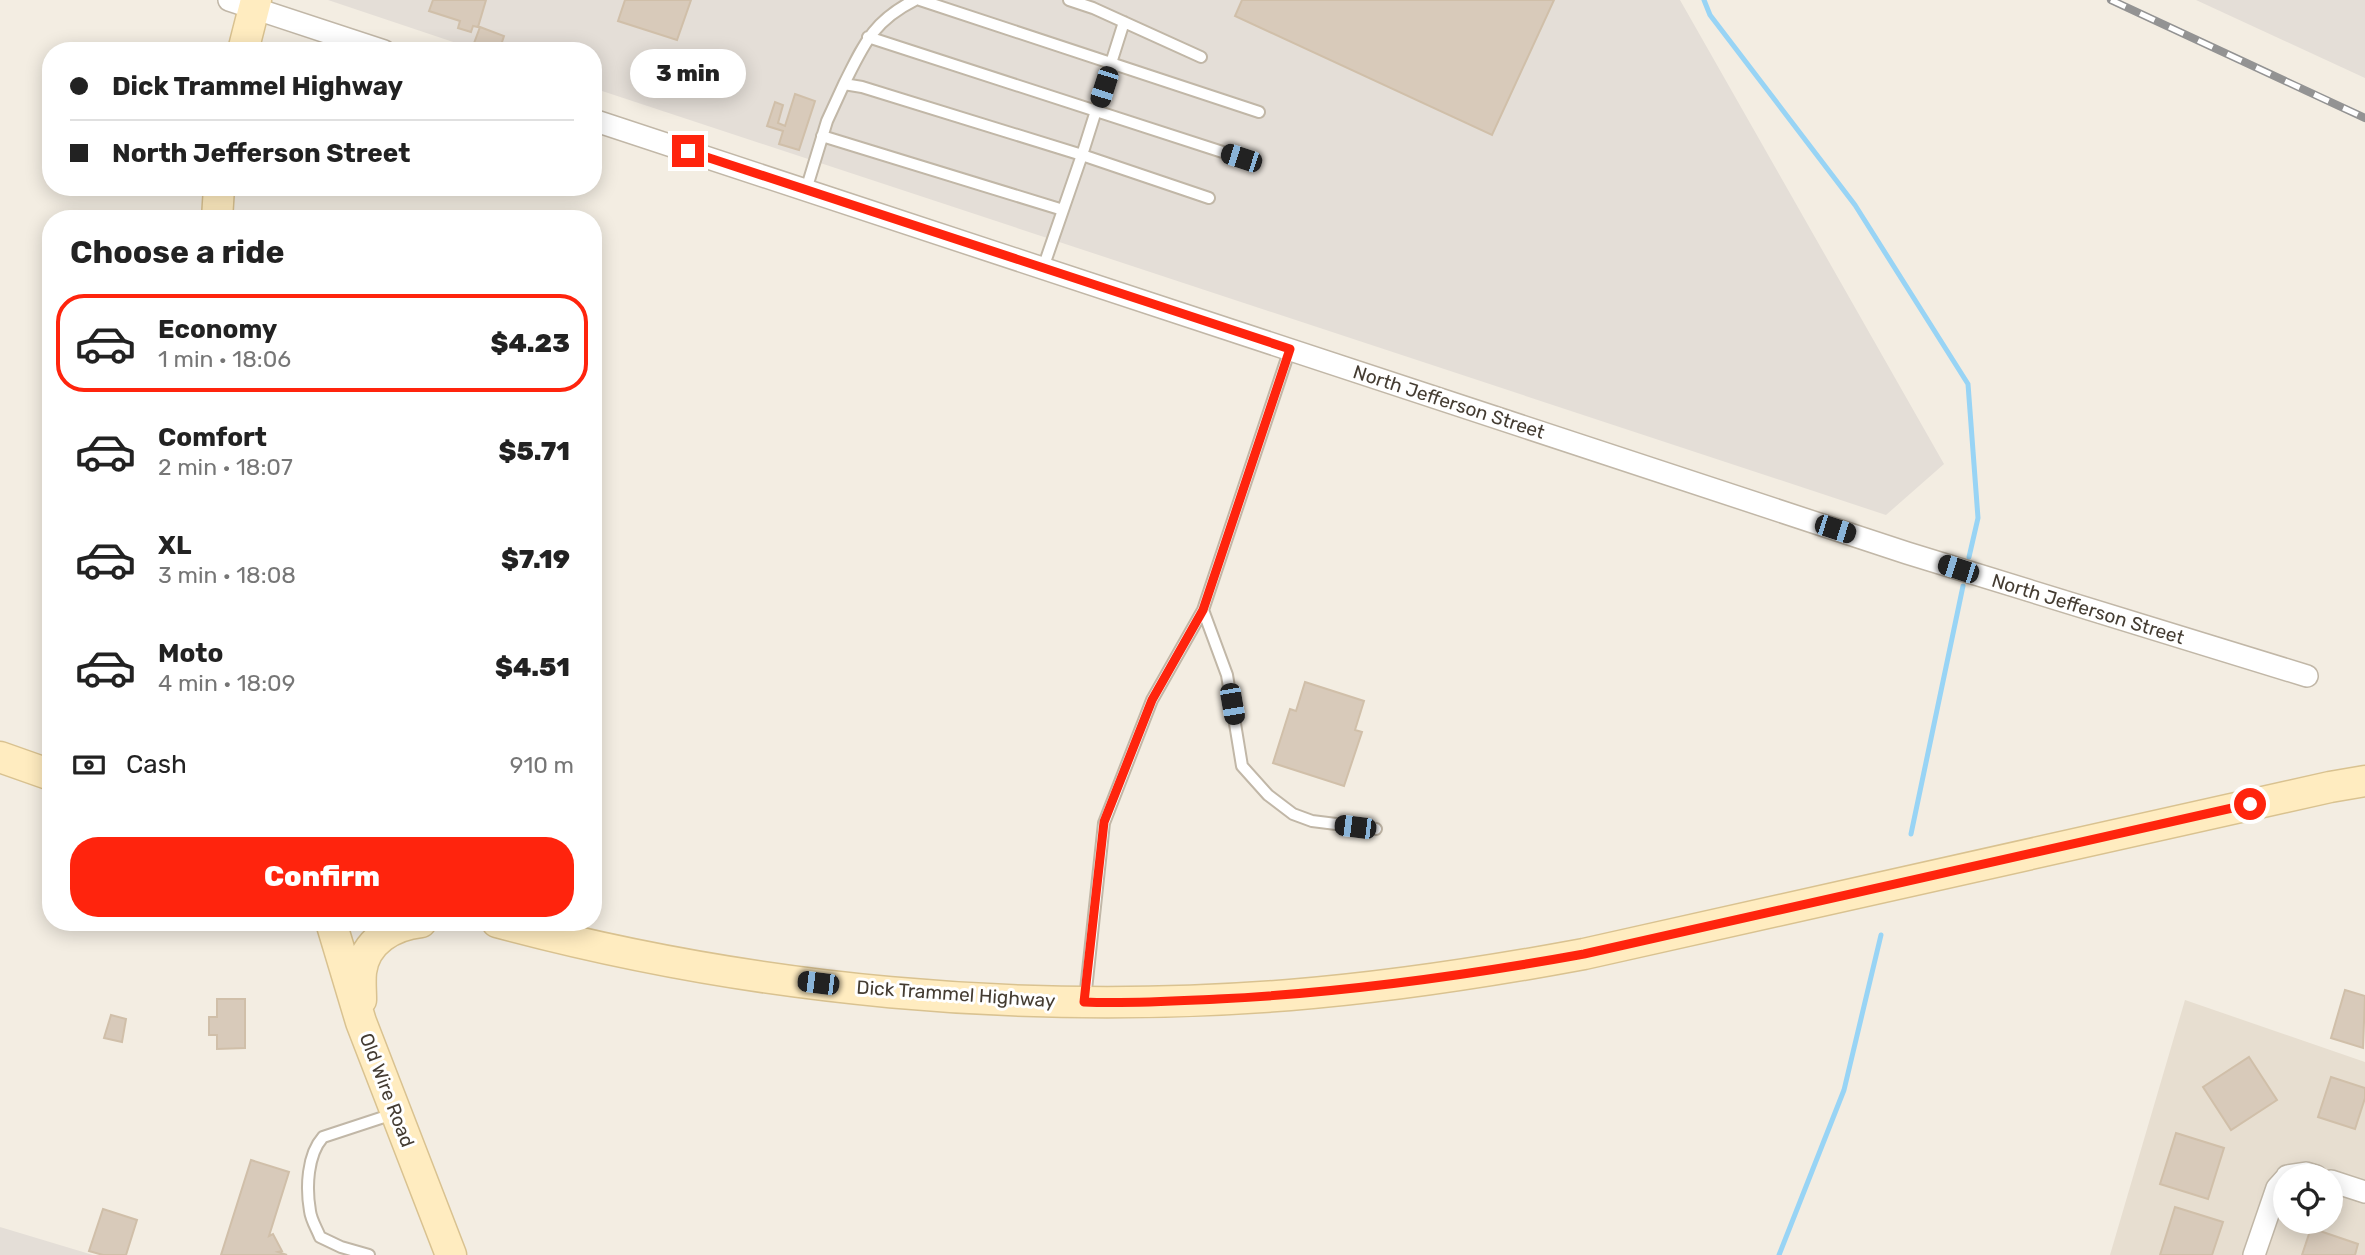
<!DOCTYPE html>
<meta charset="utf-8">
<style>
:root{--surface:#fff;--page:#f2f2f2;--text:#222;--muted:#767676;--line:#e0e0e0;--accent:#ff240d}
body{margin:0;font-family:Rubik,sans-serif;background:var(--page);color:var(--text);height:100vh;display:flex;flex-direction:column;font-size:26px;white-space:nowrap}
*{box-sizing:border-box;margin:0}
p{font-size:23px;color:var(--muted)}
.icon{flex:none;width:38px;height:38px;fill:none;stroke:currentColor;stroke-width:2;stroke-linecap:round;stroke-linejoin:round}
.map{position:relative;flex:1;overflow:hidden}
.drawer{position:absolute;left:42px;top:210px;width:560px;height:721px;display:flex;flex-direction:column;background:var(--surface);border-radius:28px;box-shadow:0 4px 18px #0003}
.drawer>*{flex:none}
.top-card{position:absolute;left:42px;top:42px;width:560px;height:154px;border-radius:28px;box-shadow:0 4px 18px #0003;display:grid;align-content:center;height:154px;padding:0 28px;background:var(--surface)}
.buttons{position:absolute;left:2273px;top:1164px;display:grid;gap:14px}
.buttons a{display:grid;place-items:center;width:70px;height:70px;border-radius:50%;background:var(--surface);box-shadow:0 4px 18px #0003;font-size:35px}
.end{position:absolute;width:32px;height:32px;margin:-16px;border:9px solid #ff240d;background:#fff;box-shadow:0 0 0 4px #fff}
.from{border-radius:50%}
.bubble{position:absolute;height:49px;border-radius:24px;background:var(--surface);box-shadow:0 4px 18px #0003;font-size:23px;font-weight:800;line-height:49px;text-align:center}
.car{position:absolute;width:21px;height:42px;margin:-21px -10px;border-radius:9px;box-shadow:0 0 5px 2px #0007;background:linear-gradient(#222 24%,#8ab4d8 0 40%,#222 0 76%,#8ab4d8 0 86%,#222 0)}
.top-card b{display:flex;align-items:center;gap:24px;height:66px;font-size:26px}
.top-card b+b{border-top:2px solid var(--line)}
.top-card i{width:18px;height:18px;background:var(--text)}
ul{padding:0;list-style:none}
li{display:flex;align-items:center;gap:21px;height:98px;margin:0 14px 10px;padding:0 14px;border:4px solid transparent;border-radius:28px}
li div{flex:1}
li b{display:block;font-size:26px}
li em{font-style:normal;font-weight:800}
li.on{border-color:var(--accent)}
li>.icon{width:63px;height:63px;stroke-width:1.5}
h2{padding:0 28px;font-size:32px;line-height:84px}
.pay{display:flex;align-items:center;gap:18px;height:77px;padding:0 28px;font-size:26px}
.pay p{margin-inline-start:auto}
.cta{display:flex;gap:14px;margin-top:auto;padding:14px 28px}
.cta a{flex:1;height:80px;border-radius:28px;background:var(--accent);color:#fff;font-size:28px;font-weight:800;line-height:80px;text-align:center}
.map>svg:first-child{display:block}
.residential{fill:#e7ded0;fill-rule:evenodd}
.industrial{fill:#e4ded7}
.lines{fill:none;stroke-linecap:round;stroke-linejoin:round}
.stream{stroke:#98d4f5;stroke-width:5}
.building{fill:#d8caba;stroke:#d0bfa9;stroke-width:2}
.lane-casing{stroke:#c1b7a7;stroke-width:14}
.street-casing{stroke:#c1b7a7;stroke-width:24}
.secondary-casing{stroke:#d9c290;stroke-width:33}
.lane{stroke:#fff;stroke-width:10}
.street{stroke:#fff;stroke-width:21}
.secondary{stroke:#ffecc0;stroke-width:30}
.rail-casing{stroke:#939393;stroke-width:8}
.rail{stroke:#fff;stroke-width:5;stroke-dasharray:16;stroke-linecap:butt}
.route{stroke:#ff240d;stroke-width:9}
.labels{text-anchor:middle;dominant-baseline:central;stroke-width:6;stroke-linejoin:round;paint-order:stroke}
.street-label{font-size:19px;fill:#443c32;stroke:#fff}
</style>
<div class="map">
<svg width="2365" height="1255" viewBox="0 0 2365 1255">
<rect width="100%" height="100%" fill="#f3ede2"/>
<!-- residential -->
<path class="residential" d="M2185,1000L2365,1062V1255H2110ZM2286,1176H2331V1222H2286Z"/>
<!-- industrial -->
<path class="industrial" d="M328,0H1680L1944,464L1886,515L593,88V51H480Z
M2196,0H2365V78Z
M0,1227L93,1255H0Z"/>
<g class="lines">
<!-- stream -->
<path class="stream" d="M1704,0L1710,15L1855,205L1968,384L1978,518L1969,557
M1911,834L1963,586
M1779,1255L1844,1090L1881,935"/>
</g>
<!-- building -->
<path class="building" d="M433,0H486L478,27L473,26L471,32L458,28L460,21L429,11Z
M625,0H691L677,40L618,21Z
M1242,0H1554L1492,135L1235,16Z
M480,27L504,36L499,51H484L473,46Z
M795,94L815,101L799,150L779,144L783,131L767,126L775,102L783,105L778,123L785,126Z
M1305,682L1364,701L1355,730L1362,732L1344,786L1273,763L1290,709L1296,711Z
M2345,990L2365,996L2363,1048L2331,1038Z
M217,999H245V1048L217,1049V1035H209V1017H217Z
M111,1015L126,1019L122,1042L104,1038Z
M2249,1057L2277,1100L2231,1130L2203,1087Z
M2331,1077L2365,1088V1098L2355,1129L2318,1117Z
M2176,1133L2224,1148L2208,1199L2160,1184Z
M251,1160L289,1172L269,1236L273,1234L282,1251L278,1252L287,1255H221Z
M2175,1207L2223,1222L2212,1255H2160Z
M103,1209L137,1220L126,1255H103L89,1251Z
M2311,1228L2358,1244L2355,1255H2302Z"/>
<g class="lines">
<defs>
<path id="lane" d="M920,0L1259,112
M1069,0L1093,8L1201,57
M1124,22L1082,155L1209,198
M868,37L1241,158
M844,84C864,44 873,21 915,0
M822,136L1063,210
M806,190L827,121L844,84L862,87L1082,155L1043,268
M1290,349L1203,610L1227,675L1242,766L1268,795L1293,814L1312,821L1376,829
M1085,999L1104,823L1152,700L1203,610
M369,1255L341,1247L320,1237C317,1229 311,1220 310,1211C306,1188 307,1155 323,1137L393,1114"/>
<path id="street" d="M229,0L384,51
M593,120L1907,553L2307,676
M2287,1176L2306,1173L2316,1176
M2331,1181L2365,1192
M2254,1255L2277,1188L2286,1178"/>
<path id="secondary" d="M243,51L256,0
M217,219L219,187
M0,757L51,775
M331,922L361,1022L451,1255
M497,922C753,991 1026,1016 1290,995C1389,987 1487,972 1584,954L2330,787L2365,781
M361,1000C361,991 360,981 361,972C365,941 393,925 421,922"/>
</defs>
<!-- lane casing -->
<use href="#lane" class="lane-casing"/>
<!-- street casing -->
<use href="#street" class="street-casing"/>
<!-- secondary casing -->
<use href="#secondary" class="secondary-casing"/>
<!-- lane -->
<use href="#lane" class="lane"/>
<!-- street -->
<use href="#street" class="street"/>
<!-- secondary -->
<use href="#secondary" class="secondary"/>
<defs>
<path id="rail" d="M2111,0L2365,118"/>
</defs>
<!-- rail casing -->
<use href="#rail" class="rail-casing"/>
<!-- rail -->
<use href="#rail" class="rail"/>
</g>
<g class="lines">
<!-- route -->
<path class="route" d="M688,151L1290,349L1203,610L1152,700L1104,822L1084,1002C1129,1004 1174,1001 1218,999C1342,993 1463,976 1584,954L2250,804"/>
</g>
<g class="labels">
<!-- street labels -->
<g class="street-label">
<text transform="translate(1449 402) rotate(18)">North Jefferson Street</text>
<text transform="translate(2088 609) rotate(17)">North Jefferson Street</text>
<text transform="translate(956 994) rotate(4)">Dick Trammel Highway</text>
<text transform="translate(387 1090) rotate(69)">Old Wire Road</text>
</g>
</g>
</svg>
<div class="buttons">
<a><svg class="icon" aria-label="locate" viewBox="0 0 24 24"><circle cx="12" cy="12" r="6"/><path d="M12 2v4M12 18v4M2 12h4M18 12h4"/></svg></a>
</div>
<i class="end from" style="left:2250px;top:804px"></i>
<i class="end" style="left:688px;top:151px"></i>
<div class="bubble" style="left:630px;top:49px;width:116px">3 min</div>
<i class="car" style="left:1104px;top:87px;rotate:198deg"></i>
<i class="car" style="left:1241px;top:158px;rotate:288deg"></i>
<i class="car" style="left:1835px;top:529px;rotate:108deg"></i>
<i class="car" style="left:1958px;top:569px;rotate:288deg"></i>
<i class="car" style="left:1232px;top:704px;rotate:170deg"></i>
<i class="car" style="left:1355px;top:827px;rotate:277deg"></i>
<i class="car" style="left:818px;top:983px;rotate:277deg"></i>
<div class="top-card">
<b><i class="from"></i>Dick Trammel Highway</b>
<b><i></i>North Jefferson Street</b>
</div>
<section class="drawer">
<h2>Choose a ride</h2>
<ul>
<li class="on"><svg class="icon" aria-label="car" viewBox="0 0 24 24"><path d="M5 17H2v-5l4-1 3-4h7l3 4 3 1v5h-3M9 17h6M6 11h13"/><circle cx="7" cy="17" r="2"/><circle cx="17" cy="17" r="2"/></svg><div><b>Economy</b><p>1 min · 18:06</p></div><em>$4.23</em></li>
<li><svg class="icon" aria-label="car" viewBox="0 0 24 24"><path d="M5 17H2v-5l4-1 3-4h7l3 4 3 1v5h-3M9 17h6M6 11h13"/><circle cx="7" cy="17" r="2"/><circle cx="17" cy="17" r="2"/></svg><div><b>Comfort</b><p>2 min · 18:07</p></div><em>$5.71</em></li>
<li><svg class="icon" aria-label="car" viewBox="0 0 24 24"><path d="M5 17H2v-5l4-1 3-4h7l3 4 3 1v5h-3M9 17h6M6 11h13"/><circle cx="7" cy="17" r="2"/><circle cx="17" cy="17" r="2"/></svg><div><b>XL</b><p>3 min · 18:08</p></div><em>$7.19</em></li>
<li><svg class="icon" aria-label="car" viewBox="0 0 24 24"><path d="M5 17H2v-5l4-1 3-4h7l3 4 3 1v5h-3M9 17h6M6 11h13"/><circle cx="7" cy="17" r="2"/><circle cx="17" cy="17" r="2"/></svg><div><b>Moto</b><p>4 min · 18:09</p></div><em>$4.51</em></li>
</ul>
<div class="pay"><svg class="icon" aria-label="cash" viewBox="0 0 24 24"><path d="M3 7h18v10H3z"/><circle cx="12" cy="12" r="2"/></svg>Cash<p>910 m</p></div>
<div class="cta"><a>Confirm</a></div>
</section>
</div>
